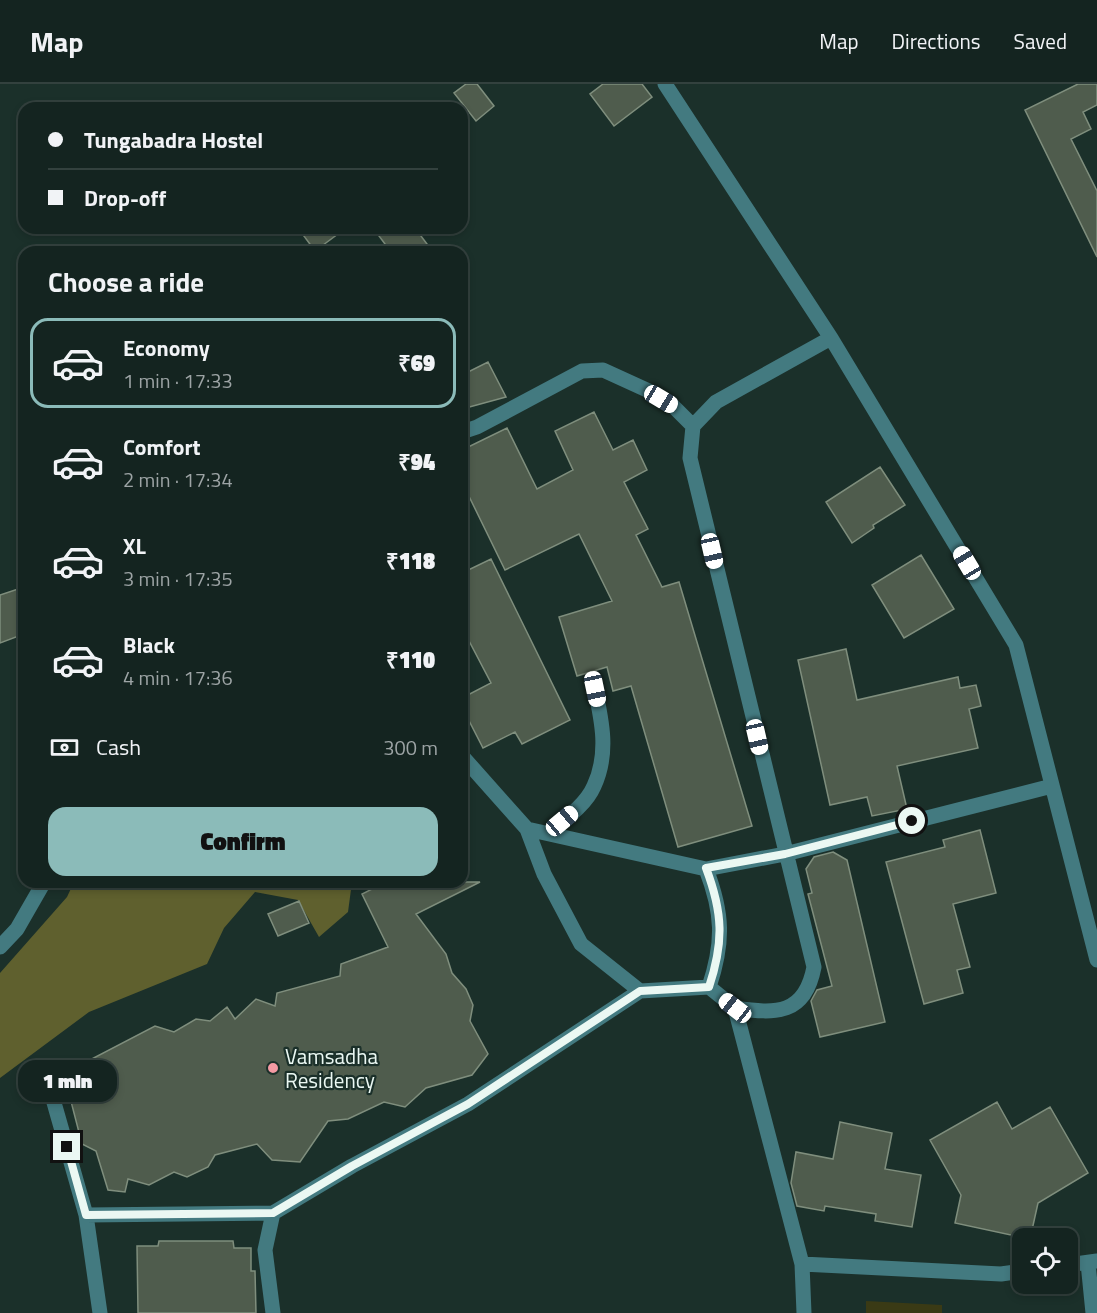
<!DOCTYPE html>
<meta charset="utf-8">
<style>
:root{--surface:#142420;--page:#21302d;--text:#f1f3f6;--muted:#9da4a5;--line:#33413e;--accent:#8bbbb9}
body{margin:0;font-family:"Titillium Web",sans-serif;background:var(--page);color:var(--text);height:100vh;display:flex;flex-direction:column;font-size:22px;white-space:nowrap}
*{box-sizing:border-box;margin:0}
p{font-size:20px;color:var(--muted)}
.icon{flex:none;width:33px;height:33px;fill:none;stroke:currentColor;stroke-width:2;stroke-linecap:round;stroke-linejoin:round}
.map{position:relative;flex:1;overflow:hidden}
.drawer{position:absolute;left:18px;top:162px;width:450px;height:642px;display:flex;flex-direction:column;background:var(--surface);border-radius:18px;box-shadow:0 3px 9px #0003,0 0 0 2px var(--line)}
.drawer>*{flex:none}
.banner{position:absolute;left:18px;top:18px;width:450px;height:132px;border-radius:18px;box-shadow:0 3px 9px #0003,0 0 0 2px var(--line);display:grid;align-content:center;height:132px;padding:0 30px;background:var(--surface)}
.buttons{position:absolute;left:1012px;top:1144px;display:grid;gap:12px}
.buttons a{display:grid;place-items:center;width:66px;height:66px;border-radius:12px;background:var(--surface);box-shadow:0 3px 9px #0003,0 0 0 2px var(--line);font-size:30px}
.end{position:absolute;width:27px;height:27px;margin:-14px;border:8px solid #ebf8f3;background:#111;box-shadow:0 0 0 3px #111}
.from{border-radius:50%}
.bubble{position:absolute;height:42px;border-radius:18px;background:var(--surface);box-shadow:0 3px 9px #0003,0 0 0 2px var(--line);font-size:20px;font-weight:800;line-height:42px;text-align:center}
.car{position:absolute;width:18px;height:36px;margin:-18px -9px;border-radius:8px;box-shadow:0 0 4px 2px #0007;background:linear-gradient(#fff 24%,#345 0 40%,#fff 0 76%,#345 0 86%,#fff 0)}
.banner b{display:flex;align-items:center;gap:21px;height:57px;font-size:22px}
.banner b+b{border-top:2px solid var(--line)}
.banner i{width:15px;height:15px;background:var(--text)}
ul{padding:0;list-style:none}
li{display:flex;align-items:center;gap:18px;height:90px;margin:0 12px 9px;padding:0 18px;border:3px solid transparent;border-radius:18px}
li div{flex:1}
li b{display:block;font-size:22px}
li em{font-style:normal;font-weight:800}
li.on{border-color:var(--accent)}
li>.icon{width:54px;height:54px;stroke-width:1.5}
h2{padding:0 30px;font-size:27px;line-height:72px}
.pay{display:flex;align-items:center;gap:15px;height:66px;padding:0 30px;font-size:22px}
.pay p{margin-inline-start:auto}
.button{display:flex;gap:12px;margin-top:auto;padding:12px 30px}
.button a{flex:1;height:69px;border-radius:18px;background:var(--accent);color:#111;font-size:24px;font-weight:800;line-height:69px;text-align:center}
header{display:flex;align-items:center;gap:36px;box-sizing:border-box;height:84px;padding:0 30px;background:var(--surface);border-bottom:2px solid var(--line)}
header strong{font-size:28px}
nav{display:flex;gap:33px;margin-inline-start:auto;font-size:21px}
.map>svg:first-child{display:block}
.green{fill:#3a3a15}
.forest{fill:#5f602e}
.building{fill:#4f5c4d;stroke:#7f8e7d;stroke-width:1.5}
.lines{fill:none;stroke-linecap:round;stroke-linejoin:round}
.minor{stroke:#437a80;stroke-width:15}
.route{stroke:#ebf8f3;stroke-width:8}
.poi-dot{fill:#f49aa3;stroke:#1b302a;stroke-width:2}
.labels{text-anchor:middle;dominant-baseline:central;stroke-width:4.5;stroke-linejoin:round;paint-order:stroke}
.poi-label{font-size:21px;fill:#ebf8f3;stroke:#1b302a;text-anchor:start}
</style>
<header>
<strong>Map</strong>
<nav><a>Map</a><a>Directions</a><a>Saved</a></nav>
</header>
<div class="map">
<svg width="1097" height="1229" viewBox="0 0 1097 1229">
<rect width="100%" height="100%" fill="#1b302a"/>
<!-- green -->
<path class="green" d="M866,1217L942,1221V1229H866Z"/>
<!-- forest -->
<path class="forest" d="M74,798H352L348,828L319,853L298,816L255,808L224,844L207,880L89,928L0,994V889L67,813Z"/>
<!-- building -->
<path class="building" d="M466,0H477L494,22L476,37L454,9Z
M603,0H642L652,13L614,42L590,10Z
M1078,0H1097V21L1083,28L1091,45L1071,55L1097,107V173L1025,26Z
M298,144H346L315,167Z
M373,144H415L433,168H391Z
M488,278L506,313L462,325V291Z
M594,328L613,366L633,356L647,386L624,398L648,445L636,451L662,503L679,498L752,742L678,763L631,602L613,607L607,583L577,592L559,533L612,517L579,450L505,486L462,398V366L507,344L537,405L573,386L555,347Z
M880,383L905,421L873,441L874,444L852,459L826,418Z
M921,471L954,525L904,554L872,501Z
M491,475L570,636L522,660L515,648L483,664L462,623V614L491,599L469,557L462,560V489Z
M24,503V550L0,559V511Z
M846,565L857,616L958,593L960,604L976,601L981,622L969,625L978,664L897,682L907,725L872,732L867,713L830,721L798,576Z
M980,746L996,809L953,820L970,883L957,886L963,909L924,920L886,778L945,763L943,756Z
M833,768L847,776L885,938L820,953L811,917L817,906L832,902L808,810L812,809L806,785L814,773Z
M386,798H480L416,830L446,870L452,889L466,905L473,921L470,937L488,970L472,991L426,1004L405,1023L384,1018L348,1035L328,1037L300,1078L272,1076L257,1060L215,1071L208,1083L187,1093L174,1088L149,1101L128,1095L125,1108L108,1106L96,1067L82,1060L66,998L70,977H88L155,942L174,948L196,935L210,937L227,923L235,935L256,915L275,922L277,909L340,892L341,880L388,863L362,810Z
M299,817L309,839L278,852L268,830Z
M997,1018L1012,1045L1050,1023L1088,1089L1038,1119L1030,1155L955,1139L961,1111L930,1056Z
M840,1038L892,1049L885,1085L921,1091L912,1143L875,1137L876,1130L825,1122L824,1127L797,1122L791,1099L796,1068L833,1075Z
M159,1157H233L234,1164H251V1187H255L256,1229H138L137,1162H158Z"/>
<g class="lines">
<!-- minor -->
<path class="minor" d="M665,0L831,254L716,318L693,342L690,374L814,883C805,931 776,930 735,924
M831,254L1016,561L1097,876
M462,348L477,343L582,287L603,286L649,307L673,322L693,342
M462,672L527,745L706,785L785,770L1052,702
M527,745L544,790L581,860L640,907L709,903L735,924L802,1180L1001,1190L1023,1187
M548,749C564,736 586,721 594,702C609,670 602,637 595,605
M706,785C723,829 724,858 709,903
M0,863L17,845L44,798
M47,994L86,1131L100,1229
M273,1129L265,1166L273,1229
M86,1131L273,1129L352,1082L468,1020L640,907
M1088,1179L1093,1229
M802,1180L804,1229
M1068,1181L1097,1177"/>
</g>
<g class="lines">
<!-- route -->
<path class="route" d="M67,1063L86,1131L273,1129L352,1082L468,1020L640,907L709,903C724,858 723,829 706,784L785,770L912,737"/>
</g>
<!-- markers -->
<circle class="poi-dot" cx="273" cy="984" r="6"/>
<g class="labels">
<!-- poi labels -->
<g class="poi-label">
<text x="285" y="972">Vamsadha<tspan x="285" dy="24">Residency</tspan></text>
</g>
</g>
</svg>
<div class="buttons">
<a><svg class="icon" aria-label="locate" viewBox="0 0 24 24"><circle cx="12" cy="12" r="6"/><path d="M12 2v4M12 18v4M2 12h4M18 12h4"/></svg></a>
</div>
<i class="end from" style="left:912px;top:737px"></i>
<i class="end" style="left:67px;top:1063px"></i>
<div class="bubble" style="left:18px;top:976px;width:99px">1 min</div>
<i class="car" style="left:661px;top:315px;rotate:121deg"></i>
<i class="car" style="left:712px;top:467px;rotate:167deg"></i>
<i class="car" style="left:967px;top:479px;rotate:329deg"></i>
<i class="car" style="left:595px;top:605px;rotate:168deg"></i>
<i class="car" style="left:757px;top:653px;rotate:167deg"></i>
<i class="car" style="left:562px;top:737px;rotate:50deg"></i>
<i class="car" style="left:735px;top:924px;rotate:308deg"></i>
<div class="banner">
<b><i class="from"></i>Tungabadra Hostel</b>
<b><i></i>Drop-off</b>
</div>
<section class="drawer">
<h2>Choose a ride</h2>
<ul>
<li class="on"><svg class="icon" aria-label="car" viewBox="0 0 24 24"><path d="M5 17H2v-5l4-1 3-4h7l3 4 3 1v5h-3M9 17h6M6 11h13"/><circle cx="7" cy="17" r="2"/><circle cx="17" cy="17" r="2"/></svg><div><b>Economy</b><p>1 min · 17:33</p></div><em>₹69</em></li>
<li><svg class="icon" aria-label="car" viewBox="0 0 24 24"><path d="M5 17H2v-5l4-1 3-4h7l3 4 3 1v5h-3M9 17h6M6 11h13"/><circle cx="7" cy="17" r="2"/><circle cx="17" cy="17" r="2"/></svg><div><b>Comfort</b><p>2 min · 17:34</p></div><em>₹94</em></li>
<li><svg class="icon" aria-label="car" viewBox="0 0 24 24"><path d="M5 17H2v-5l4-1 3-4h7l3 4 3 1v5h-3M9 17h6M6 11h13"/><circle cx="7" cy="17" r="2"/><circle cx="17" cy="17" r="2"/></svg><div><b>XL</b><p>3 min · 17:35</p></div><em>₹118</em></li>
<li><svg class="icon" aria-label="car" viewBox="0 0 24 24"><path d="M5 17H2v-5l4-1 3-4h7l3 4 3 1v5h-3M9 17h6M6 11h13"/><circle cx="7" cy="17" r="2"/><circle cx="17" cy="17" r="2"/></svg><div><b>Black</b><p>4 min · 17:36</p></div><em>₹110</em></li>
</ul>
<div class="pay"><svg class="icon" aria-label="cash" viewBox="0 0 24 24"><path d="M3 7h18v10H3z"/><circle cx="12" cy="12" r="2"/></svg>Cash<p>300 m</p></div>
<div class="button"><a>Confirm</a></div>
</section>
</div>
